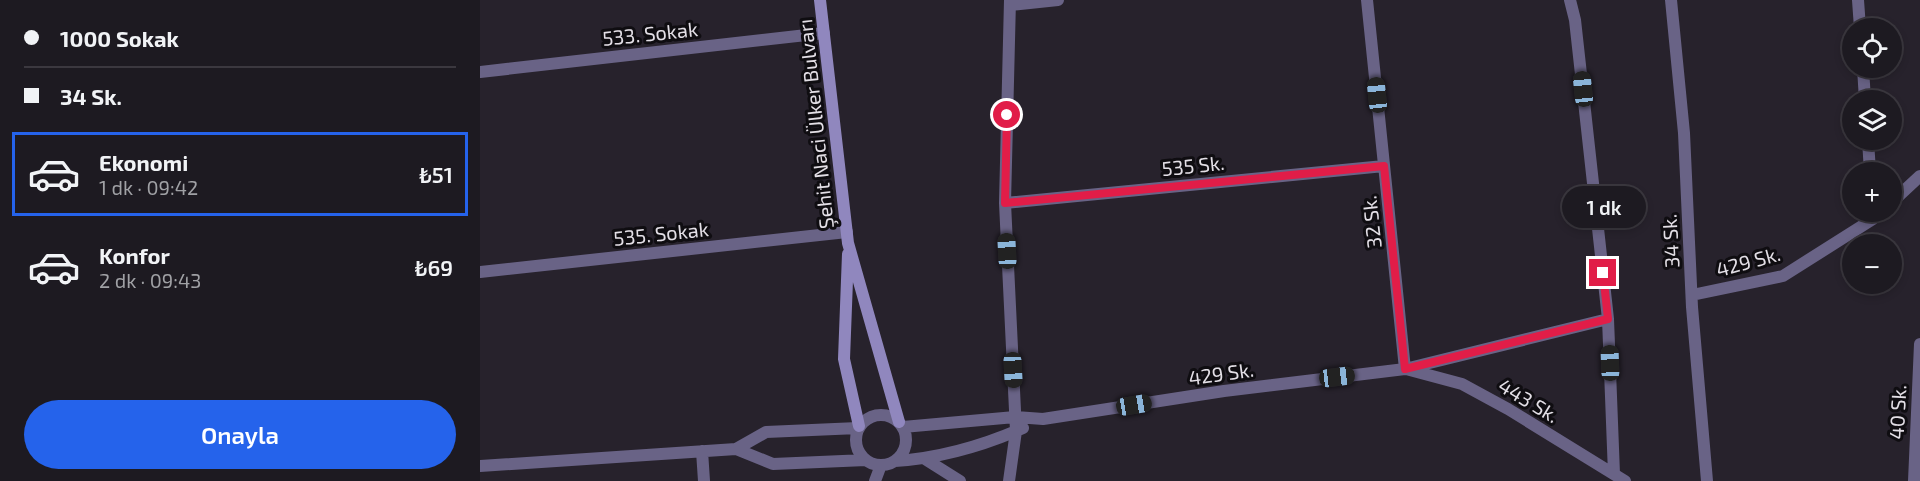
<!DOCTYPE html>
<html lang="tr">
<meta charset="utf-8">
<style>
:root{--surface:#1d1a21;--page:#25232a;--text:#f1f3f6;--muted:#a0a1a5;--line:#3b383f;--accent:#2563eb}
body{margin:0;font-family:"Exo 2",sans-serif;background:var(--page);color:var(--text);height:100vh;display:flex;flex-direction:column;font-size:22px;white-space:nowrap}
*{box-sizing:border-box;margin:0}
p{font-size:20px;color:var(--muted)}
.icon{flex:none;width:33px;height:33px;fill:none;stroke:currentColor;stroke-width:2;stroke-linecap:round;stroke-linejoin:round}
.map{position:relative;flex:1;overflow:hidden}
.side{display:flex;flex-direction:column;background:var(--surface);width:480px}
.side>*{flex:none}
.banner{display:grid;align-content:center;height:132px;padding:0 24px;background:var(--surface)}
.buttons{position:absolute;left:1362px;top:18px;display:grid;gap:12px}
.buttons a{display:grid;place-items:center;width:60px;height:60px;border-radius:50%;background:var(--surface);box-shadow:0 3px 9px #0003,0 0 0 2px var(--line);font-size:30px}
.end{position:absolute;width:27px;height:27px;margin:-14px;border:8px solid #e11d48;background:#fff;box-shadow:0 0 0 3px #fff}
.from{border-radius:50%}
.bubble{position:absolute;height:42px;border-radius:21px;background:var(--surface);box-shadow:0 3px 9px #0003,0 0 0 2px var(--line);font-size:20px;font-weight:600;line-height:42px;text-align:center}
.car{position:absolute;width:18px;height:36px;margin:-18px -9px;border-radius:8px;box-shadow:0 0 4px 2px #0007;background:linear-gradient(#222 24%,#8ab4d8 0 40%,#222 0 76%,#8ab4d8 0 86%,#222 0)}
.banner b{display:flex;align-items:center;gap:21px;height:57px;font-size:22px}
.banner b+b{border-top:2px solid var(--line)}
.banner i{width:15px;height:15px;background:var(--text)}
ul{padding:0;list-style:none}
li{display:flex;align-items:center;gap:18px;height:84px;margin:0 12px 9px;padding:0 12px;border:3px solid transparent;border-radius:0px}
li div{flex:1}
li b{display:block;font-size:22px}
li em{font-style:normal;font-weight:600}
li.current{border-color:var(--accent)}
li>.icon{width:54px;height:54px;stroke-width:1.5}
.primary-button{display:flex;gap:12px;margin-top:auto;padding:12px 24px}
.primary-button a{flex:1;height:69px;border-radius:36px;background:var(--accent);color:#fff;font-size:24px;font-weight:600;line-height:69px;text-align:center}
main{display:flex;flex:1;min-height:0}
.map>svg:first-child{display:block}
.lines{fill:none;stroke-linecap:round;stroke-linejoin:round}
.street{stroke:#696386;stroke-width:12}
.secondary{stroke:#9087be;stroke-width:12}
.route{stroke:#e11d48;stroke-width:8}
.labels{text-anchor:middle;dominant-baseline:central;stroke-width:6;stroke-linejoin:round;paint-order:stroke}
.street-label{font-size:20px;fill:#e3dfe6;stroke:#0f0d11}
</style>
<main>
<section class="side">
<div class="banner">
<b><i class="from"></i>1000 Sokak</b>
<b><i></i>34 Sk.</b>
</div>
<ul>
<li class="current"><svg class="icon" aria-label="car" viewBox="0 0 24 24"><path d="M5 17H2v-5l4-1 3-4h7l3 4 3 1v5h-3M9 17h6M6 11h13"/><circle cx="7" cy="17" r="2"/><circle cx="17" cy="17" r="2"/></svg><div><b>Ekonomi</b><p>1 dk · 09:42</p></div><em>₺51</em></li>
<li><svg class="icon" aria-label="car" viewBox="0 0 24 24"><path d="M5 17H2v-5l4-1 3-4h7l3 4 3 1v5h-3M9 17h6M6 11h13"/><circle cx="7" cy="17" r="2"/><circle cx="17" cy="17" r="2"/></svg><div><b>Konfor</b><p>2 dk · 09:43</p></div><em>₺69</em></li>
</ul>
<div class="primary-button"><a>Onayla</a></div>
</section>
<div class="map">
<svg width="1440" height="481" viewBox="0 0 1440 481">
<rect width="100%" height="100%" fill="#27222c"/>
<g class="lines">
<!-- street -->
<path class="street" d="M887,0L925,369
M1090,0L1095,20L1128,319L1134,474
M1191,0L1204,133L1212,307L1227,481
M1378,0L1380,28
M530,5L578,0
M1383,68L1385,100
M0,72L344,33
M1388,140L1390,172
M1412,202L1440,176
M525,203L904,166
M0,272L367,232
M1212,295L1303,276L1393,219
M926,369L982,384L1028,409L1145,481
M376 440a25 25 0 1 1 50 0a25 25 0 1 1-50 0Z
M423,427L535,417L563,419L744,391L925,369L1128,319
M256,449L293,464L386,460
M222,451L224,481
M445,459L480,481
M415,461C460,458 502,446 543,428
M0,466L256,449L286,432L378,428
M395,481L401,465
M529,481L536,431L525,203L530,0
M1434,481L1440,344"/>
<!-- secondary -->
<path class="secondary" d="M340,0L368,243L419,422
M368,254L364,359L379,426"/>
</g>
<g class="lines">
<!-- route -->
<path class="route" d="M527,115L525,203L904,166L925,369L1128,319L1123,273"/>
</g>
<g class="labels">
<!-- street labels -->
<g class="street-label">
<text transform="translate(170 33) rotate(-6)">533. Sokak</text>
<text transform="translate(335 124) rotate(-96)">Şehit Naci Ülker Bulvarı</text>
<text transform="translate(713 165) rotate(-6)">535 Sk.</text>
<text transform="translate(891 222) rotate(-96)">32 Sk.</text>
<text transform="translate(181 233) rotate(-6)">535. Sokak</text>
<text transform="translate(1190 241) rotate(-93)">34 Sk.</text>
<text transform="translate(1268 261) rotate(-15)">429 Sk.</text>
<text transform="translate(741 373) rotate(-8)">429 Sk.</text>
<text transform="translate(1049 400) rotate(31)">443 Sk.</text>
<text transform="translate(1417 412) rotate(-87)">40 Sk.</text>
</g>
</g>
</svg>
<div class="buttons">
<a><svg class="icon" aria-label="locate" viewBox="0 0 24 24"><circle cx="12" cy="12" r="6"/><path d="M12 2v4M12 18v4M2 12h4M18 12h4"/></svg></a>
<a><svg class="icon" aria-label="layers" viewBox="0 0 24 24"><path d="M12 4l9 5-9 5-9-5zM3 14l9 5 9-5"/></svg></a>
<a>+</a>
<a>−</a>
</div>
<i class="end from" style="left:527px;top:115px"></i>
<i class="end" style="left:1123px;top:273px"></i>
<div class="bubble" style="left:1082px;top:186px;width:84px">1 dk</div>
<i class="car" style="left:1103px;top:89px;rotate:354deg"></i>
<i class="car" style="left:897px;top:95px;rotate:354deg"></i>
<i class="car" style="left:527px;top:251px;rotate:357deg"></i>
<i class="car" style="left:1130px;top:363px;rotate:358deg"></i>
<i class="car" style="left:533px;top:370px;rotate:177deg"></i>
<i class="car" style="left:857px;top:377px;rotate:83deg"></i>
<i class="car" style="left:654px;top:405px;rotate:81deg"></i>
</div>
</main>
